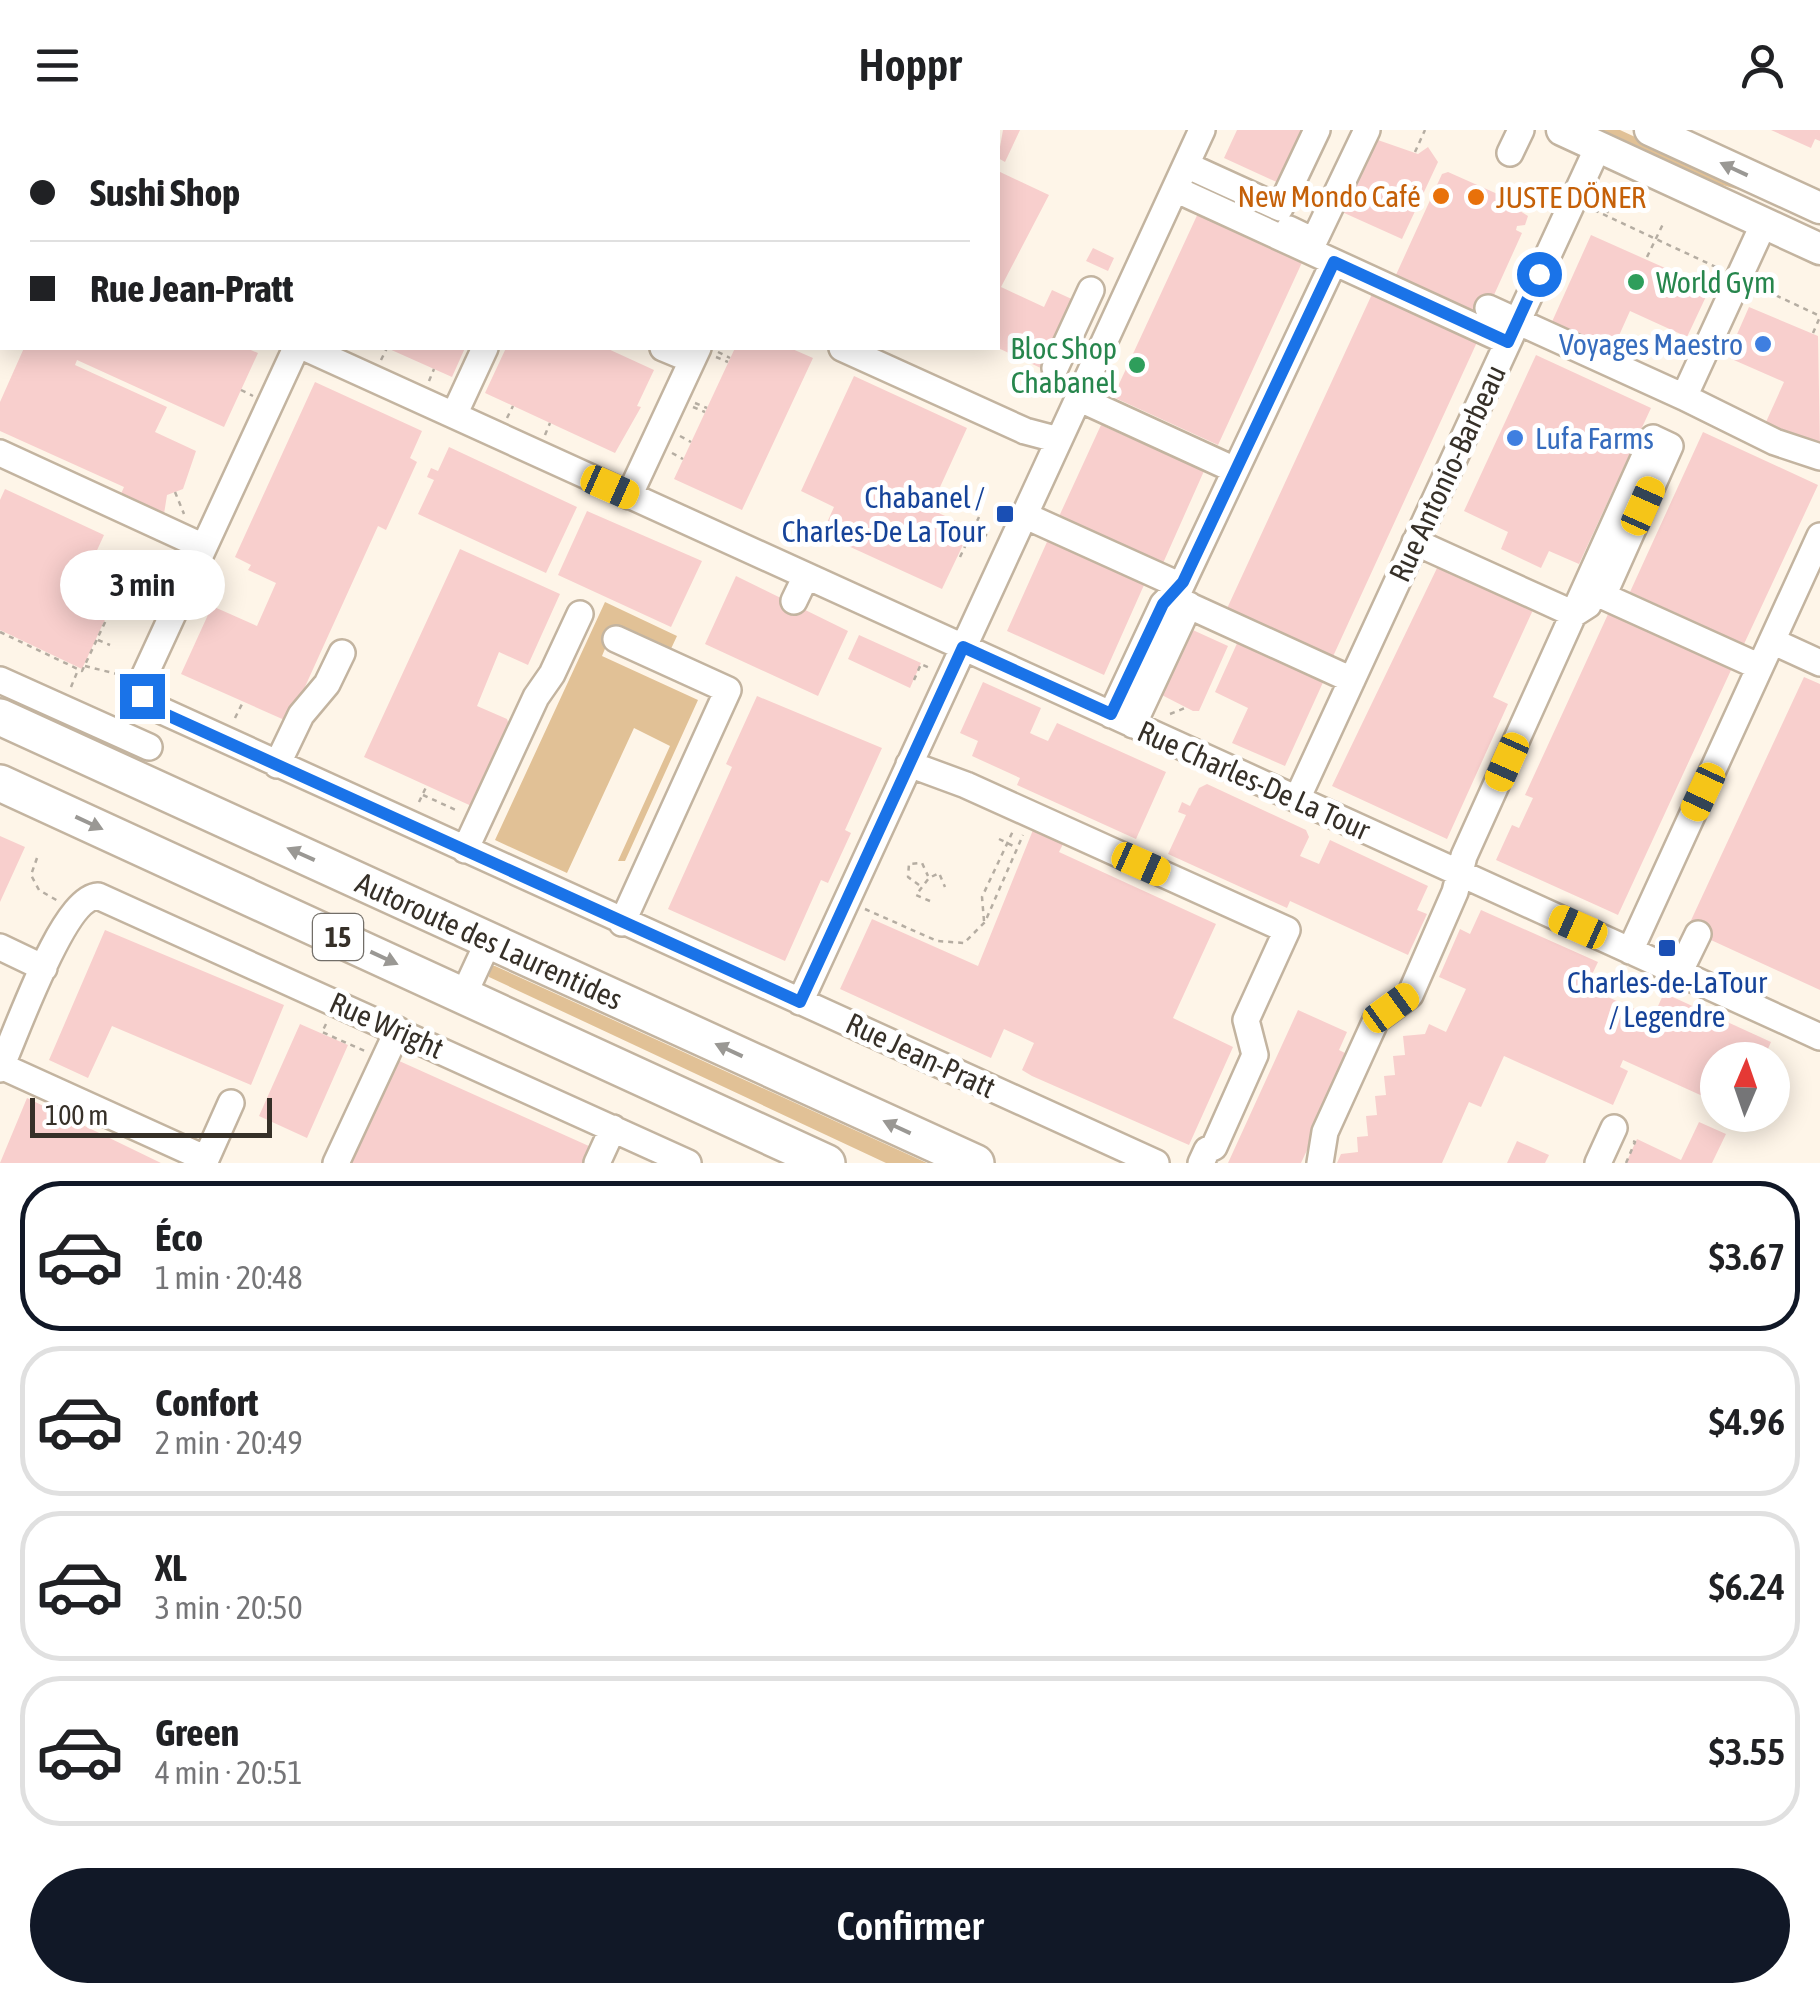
<!DOCTYPE html>
<html lang="fr">
<meta charset="utf-8">
<style>
:root{--surface:#fff;--page:#f2f2f2;--text:#202124;--muted:#757577;--line:#e0e0e0;--accent:#111827}
body{margin:0;font-family:"Asap Condensed",sans-serif;background:var(--page);color:var(--text);height:100vh;display:flex;flex-direction:column;font-size:38px;white-space:nowrap}
*{box-sizing:border-box;margin:0}
p{font-size:32px;color:var(--muted)}
.icon{flex:none;width:55px;height:55px;fill:none;stroke:currentColor;stroke-width:2;stroke-linecap:round;stroke-linejoin:round}
.map{position:relative;height:1033px;overflow:hidden}
.drawer{display:flex;flex-direction:column;background:var(--surface);flex:1}
.drawer>*{flex:none}
.top-card{position:absolute;left:0px;top:0px;width:1000px;height:220px;box-shadow:0 5px 25px #0003;display:grid;align-content:center;height:220px;padding:0 30px;background:var(--surface)}
.needle{width:65px;rotate:2deg}
.controls{position:absolute;left:1700px;top:912px;display:grid;gap:20px}
.controls a{display:grid;place-items:center;width:90px;height:90px;border-radius:50%;background:var(--surface);box-shadow:0 5px 25px #0003;font-size:50px}
.scale{position:absolute;left:30px;bottom:25px;width:242px;box-sizing:border-box;padding-left:10px;border:5px solid #363028;border-top:0;font-size:28px;line-height:35px;white-space:nowrap;color:#363028;-webkit-text-stroke:8px #fff;paint-order:stroke}
.end{position:absolute;width:45px;height:45px;margin:-22px;border:12px solid #1a73e8;background:#fff;box-shadow:0 0 0 5px #fff}
.from{border-radius:50%}
.bubble{position:absolute;height:70px;border-radius:35px;background:var(--surface);box-shadow:0 5px 25px #0003;font-size:32px;font-weight:600;line-height:70px;text-align:center}
.car{position:absolute;width:30px;height:60px;margin:-30px -15px;border-radius:12px;box-shadow:0 0 8px 2px #0007;background:linear-gradient(#f5c518 24%,#345 0 40%,#f5c518 0 76%,#345 0 86%,#f5c518 0)}
.top-card b{display:flex;align-items:center;gap:35px;height:95px;font-size:38px}
.top-card b+b{border-top:2px solid var(--line)}
.top-card i{width:25px;height:25px;background:var(--text)}
ul{padding:18px 0 0;list-style:none}
li{display:flex;align-items:center;gap:30px;height:150px;margin:0 20px 15px;padding:0 10px;border:5px solid var(--line);border-radius:40px}
li div{flex:1}
li b{display:block;font-size:38px}
li em{font-style:normal;font-weight:600}
li.active{border-color:var(--accent)}
li>.icon{width:90px;height:90px;stroke-width:1.5}
.action{display:flex;gap:20px;margin-top:auto;padding:20px 30px}
.action a{flex:1;height:115px;border-radius:60px;background:var(--accent);color:#fff;font-size:40px;font-weight:600;line-height:115px;text-align:center}
header{display:flex;justify-content:space-between;align-items:center;height:130px;padding:0 30px;background:var(--surface);font-size:45px;font-weight:600}
.map>svg:first-child{display:block}
.green{fill:#e1c196}
.building{fill:#f8cfcd}
.lines{fill:none;stroke-linecap:round;stroke-linejoin:round}
.minor-casing{stroke:#c3b4a0;stroke-width:30}
.major-casing{stroke:#c3b4a0;stroke-width:35}
.highway-casing{stroke:#c3b4a0;stroke-width:40}
.path{stroke:#b5ada2;stroke-width:2.5;stroke-dasharray:5 5;stroke-linecap:butt}
.minor{stroke:#fff;stroke-width:25}
.major{stroke:#fff;stroke-width:30}
.highway{stroke:#fff;stroke-width:35}
.oneway{fill:#9a9894}
.route{stroke:#1a73e8;stroke-width:12}
.food-dot{fill:#e8710a;stroke:#fff;stroke-width:4}
.leisure-dot{fill:#2e9e5b;stroke:#fff;stroke-width:4}
.shop-dot{fill:#3f7fe0;stroke:#fff;stroke-width:4}
.transit-dot{fill:#1a4fb4;stroke:#fff;stroke-width:4}
.labels{text-anchor:middle;dominant-baseline:central;stroke-width:10;stroke-linejoin:round;paint-order:stroke}
.shield{fill:#fff;stroke:#726e68;stroke-width:2.5}
.shield-label{font-size:28px;font-weight:bold;fill:#363028}
.food-label{font-size:30px;fill:#c56008;stroke:#fff;text-anchor:end}
.leisure-label{font-size:30px;fill:#27864d;stroke:#fff;text-anchor:start}
.shop-label{font-size:30px;fill:#366cbe;stroke:#fff;text-anchor:end}
.street-label{font-size:30px;fill:#363028;stroke:#fff}
.transit-label{font-size:30px;fill:#164399;stroke:#fff;text-anchor:end}
</style>
<header><svg class="icon" aria-label="menu" viewBox="0 0 24 24"><path d="M4 6h16M4 12h16M4 18h16"/></svg>Hoppr<svg class="icon" aria-label="person" viewBox="0 0 24 24"><circle cx="12" cy="8" r="4"/><path d="M4 21q1-7 8-7t8 7"/></svg></header>
<div class="map">
<svg width="1820" height="1033" viewBox="0 0 1820 1033">
<rect width="100%" height="100%" fill="#fef5e8"/>
<!-- green -->
<path class="green" d="M1595,0H1620L1765,67L1701,49Z
M605,472L677,506L669,523L614,497L602,526L698,570L625,731H618L670,616L634,598L567,743L495,710Z
M490,836H495L927,1033H886L489,847Z"/>
<!-- building -->
<path class="building" d="M1003,0H1020L1005,32L998,28Z
M1237,0H1309L1283,55L1224,28Z
M1771,0H1820V11L1815,9L1811,18Z
M1375,9L1418,24L1428,17L1438,32L1402,109L1342,82Z
M998,41L1049,65L1001,157L1044,177L1052,160L1076,171L1045,240L998,218Z
M1448,42L1511,70L1509,74L1528,86L1525,95L1517,96L1516,100L1522,103L1484,187L1395,147L1442,44Z
M1200,79L1305,126L1218,315L1113,267Z
M1591,105L1710,158L1687,207L1630,181L1612,221L1551,194Z
M1093,118L1114,128L1108,141L1086,131Z
M1373,162L1478,210L1330,533L1224,485Z
M1749,177L1818,206L1820,317L1766,292L1784,252L1727,227Z
M24,218H246L258,223L224,297L77,230L75,235L167,277L155,302L196,321L183,359L167,365L164,384L157,387L120,366L124,357L0,301V272Z
M387,218H465L452,247Z
M506,218H606L654,240L637,276L641,277L615,323L485,263Z
M735,218H790L813,228L742,380L674,349Z
M1536,225L1651,278L1579,434L1549,421L1541,438L1501,419L1508,402L1464,381Z
M854,246L967,298L930,379L971,398L942,459L822,404L834,377L801,361Z
M315,252L422,301L410,328L417,332L386,400L378,396L289,592L181,544L212,476L257,496L276,453L248,440L251,435L235,427Z
M1101,295L1204,341L1160,440L1056,393Z
M1703,302L1818,355L1744,514L1630,462Z
M449,317L577,377L546,443L418,384L434,350L427,347L431,338L438,341Z
M5,359L104,405L81,455L114,470L82,539L0,500V370Z
M587,381L702,431L671,497L558,445Z
M1051,403L1148,446L1104,545L1007,501Z
M460,419L560,464L528,535L499,522L477,576L507,589L512,603L478,679L364,627Z
M1438,436L1533,480L1493,567L1508,574L1447,709L1332,656Z
M736,446L848,501L818,566L705,514Z
M1609,482L1732,538L1618,785L1496,730L1512,695L1519,698L1533,668L1525,665Z
M1184,496L1228,516L1199,581H1193L1154,561Z
M859,505L921,533L910,558L848,529Z
M1239,509L1325,548L1285,636L1232,613L1248,578L1215,562Z
M1804,547L1820,554V860L1687,799Z
M983,552L1041,578L1030,603L1034,605L1048,611L1057,593L1166,642L1136,709L1017,655L1020,648L972,626L978,611L960,603Z
M757,566L882,618L845,700L851,703L828,753L821,750L785,831L668,779L732,637L726,634Z
M1207,654L1306,700L1309,707L1300,726L1319,734L1330,710L1428,756L1417,780L1427,784L1408,825L1290,771L1287,778L1168,724L1186,685L1178,682L1182,672L1190,676L1199,658Z
M1033,700L1063,714L1059,722L1216,794L1173,888L1233,917L1189,1015L1032,946L1022,940L1034,913L1004,899L991,928L840,859L872,789L978,836Z
M0,706L25,717L0,772Z
M1481,780L1598,832L1586,857L1592,860L1653,887L1664,863L1771,912L1763,930H1718V973L1623,930L1620,937L1628,941L1613,975L1504,926L1481,977L1469,972L1442,1033H1337L1341,1024L1358,1022L1357,1007L1368,1006L1366,986L1377,985L1375,966L1386,965L1384,946L1395,945L1393,926L1405,925L1403,906L1425,904L1429,894L1446,902L1466,859L1439,847L1460,799L1470,804Z
M105,800L284,875L251,955L112,896L88,948L49,930Z
M1298,880L1347,902L1339,920L1351,926L1301,1033H1228Z
M300,894L348,915L307,1008L259,986Z
M397,930L600,1021L594,1033H351Z
M27,968L161,1033H0Z
M1699,992L1726,1004L1712,1033H1626L1637,1009L1681,1030Z
M1517,1011L1549,1025L1545,1033H1507Z"/>
<g class="lines">
<defs>
<path id="minor" d="M116,0L121,2
M762,0L767,2
M395,2L396,0
M797,2L798,0
M1510,23L1521,0
M1186,35L1280,78L1317,0
M1175,59L1508,212
M1289,99L1314,111L1367,0
M1488,178L1684,267L1764,93
M0,198L2,193
M296,218L142,551L141,562L147,574L1156,1033
M306,218L1820,907
M663,218L692,230
M842,218L1025,301L1059,310
M1055,238L1091,160
M1684,267L1775,312L1820,327
M1078,268L1235,340
M454,285L485,218
M0,323L204,417
M629,366L698,218
M1024,385L1181,456
M1415,412L1574,484L1588,475
M1170,467L1352,550
M794,471L806,446
M616,509L728,560L622,793
M1772,511L1820,533
M0,550L149,617
M1111,585L1163,474L1181,456L1334,132
M1133,595L1189,475
M909,634L966,655L1287,800L1246,890L1255,925L1214,1017L1207,1020L1201,1033
M277,635L301,585L327,554L342,523
M1297,669L1598,17
M465,720L536,567L552,544L580,484
M0,817L44,838
M1630,821L1820,406
M1679,843L1698,804
M464,864L489,810
M800,872L1202,0
M1,936L206,1029L231,973
M0,939C16,905 62,768 98,766L688,1033
M336,1033L398,900
M597,1033L613,998
M1320,1033L1325,1002L1376,890L1410,865L1455,762L1464,726L1653,308L1670,316L1603,466L1760,537
M1598,1033L1614,998"/>
<path id="major" d="M1562,0L1820,119
M1650,0L1820,78"/>
<g id="highway">
<path id="s1" d="M0,587L976,1033"/>
<path d="M0,653L827,1033"/>
</g>
</defs>
<!-- minor casing -->
<use href="#minor" class="minor-casing"/>
<!-- major casing -->
<use href="#major" class="major-casing"/>
<!-- highway casing -->
<use href="#highway" class="highway-casing"/>
<!-- path -->
<path class="path" d="M1415,22L1425,0
M1594,80L1718,138
M1607,83L1613,71
M1647,127L1663,94
M1758,157L1820,186
M1813,203L1820,187
M718,222L730,228
M716,227L728,232
M381,230L387,218
M429,251L434,239
M241,260L253,266
M695,273L707,278
M693,277L705,282
M507,288L513,276
M545,305L550,293
M680,306L691,312
M672,323L683,329
M175,362L184,384
M964,410L982,403L990,407
M960,427L979,387
M118,470L129,475
M0,502L82,541L116,469L82,453
M98,510L110,515
M85,536L121,545
M914,550L921,534L932,539
M71,557L78,540
M1170,584L1185,578
M235,588L243,572
M423,665L458,681
M419,672L427,655
M999,709L1015,717
M37,728L31,745L39,760L58,771
M919,755L908,747L909,734L922,733L928,746
M930,771L916,765L929,748L939,743L945,757
M865,779L937,811L964,813L985,792L1023,705
M984,791L982,767L1013,701
M326,894L322,902L367,922
M1626,1033L1635,1012L1630,1010"/>
<!-- minor -->
<use href="#minor" class="minor"/>
<!-- major -->
<use href="#major" class="major"/>
<!-- highway -->
<use href="#highway" class="highway"/>
</g>
<!-- one-way arrows -->
<defs><path id="oneway-solid" d="M-6-.8H1V-3.2L6.5 0L1 3.2V.8H-6Z" transform="scale(2.5)"/></defs>
<g class="oneway">
<use href="#oneway-solid" transform="translate(1734 39) rotate(-155)"/>
<use href="#oneway-solid" transform="translate(89 693) rotate(25)"/>
<use href="#oneway-solid" transform="translate(301 724) rotate(-156)"/>
<use href="#oneway-solid" transform="translate(384 828) rotate(25)"/>
<use href="#oneway-solid" transform="translate(729 920) rotate(-155)"/>
<use href="#oneway-solid" transform="translate(897 997) rotate(-155)"/>
</g>
<g class="lines">
<!-- route -->
<path class="route" d="M142,566L156,580L800,872L963,517L1111,584L1163,474L1183,452L1334,132L1508,212L1539,144"/>
</g>
<!-- markers -->
<g class="food-dot">
<circle cx="1441" cy="66" r="10"/>
<circle cx="1476" cy="67" r="10"/>
</g>
<g class="leisure-dot">
<circle cx="1636" cy="152" r="10"/>
<circle cx="1137" cy="235" r="10"/>
</g>
<g class="shop-dot">
<circle cx="1763" cy="214" r="10"/>
<circle cx="1515" cy="308" r="10"/>
</g>
<g class="transit-dot">
<rect x="995" y="374" width="20" height="20" rx="5"/>
<rect x="1657" y="808" width="20" height="20" rx="5"/>
</g>
<g class="labels">
<!-- shield labels -->
<rect class="shield" x="313" y="784" width="50" height="46" rx="8"/>
<g class="shield-label">
<text x="338" y="807">15</text>
</g>
<!-- food labels -->
<g class="food-label">
<text x="1421" y="66">New Mondo Café</text>
<text x="1496" y="67" text-anchor="start">JUSTE DÖNER</text>
</g>
<!-- leisure labels -->
<g class="leisure-label">
<text x="1656" y="152">World Gym</text>
<text x="1117" y="218" text-anchor="end">Bloc Shop<tspan x="1117" dy="34">Chabanel</tspan></text>
</g>
<!-- shop labels -->
<g class="shop-label">
<text x="1743" y="214">Voyages Maestro</text>
<text x="1535" y="308" text-anchor="start">Lufa Farms</text>
</g>
<!-- street labels -->
<g class="street-label">
<text transform="translate(1447 343) rotate(-65)">Rue Antonio-Barbeau</text>
<text transform="translate(1254 650) rotate(24)">Rue Charles-De La Tour</text>
<text stroke="none"><textPath href="#s1" startOffset="538">Autoroute des Laurentides</textPath></text>
<text transform="translate(387 895) rotate(24)">Rue Wright</text>
<text transform="translate(921 925) rotate(25)">Rue Jean-Pratt</text>
</g>
<!-- transit labels -->
<g class="transit-label">
<text x="985" y="367">Chabanel /<tspan x="985" dy="34">Charles-De La Tour</tspan></text>
<text x="1667" y="852" text-anchor="middle">Charles-de-LaTour<tspan x="1667" dy="34">/ Legendre</tspan></text>
</g>
</g>
</svg>
<div class="controls">
<a><svg class="needle" viewBox="-14 -14 28 28"><path d="M0-13l5 13h-10z" fill="#e53935"/><path d="M0 13l5-13h-10z" fill="#757577"/></svg></a>
</div>
<div class="scale">100 m</div>
<i class="end from" style="left:1539px;top:144px"></i>
<i class="end" style="left:142px;top:566px"></i>
<div class="bubble" style="left:60px;top:420px;width:165px">3 min</div>
<i class="car" style="left:610px;top:357px;rotate:114deg"></i>
<i class="car" style="left:1643px;top:376px;rotate:24deg"></i>
<i class="car" style="left:1507px;top:632px;rotate:204deg"></i>
<i class="car" style="left:1703px;top:662px;rotate:205deg"></i>
<i class="car" style="left:1141px;top:734px;rotate:114deg"></i>
<i class="car" style="left:1578px;top:797px;rotate:294deg"></i>
<i class="car" style="left:1391px;top:878px;rotate:54deg"></i>
<div class="top-card">
<b><i class="from"></i>Sushi Shop</b>
<b><i></i>Rue Jean-Pratt</b>
</div>
</div>
<section class="drawer">
<ul>
<li class="active"><svg class="icon" aria-label="car" viewBox="0 0 24 24"><path d="M5 17H2v-5l4-1 3-4h7l3 4 3 1v5h-3M9 17h6M6 11h13"/><circle cx="7" cy="17" r="2"/><circle cx="17" cy="17" r="2"/></svg><div><b>Éco</b><p>1 min · 20:48</p></div><em>$3.67</em></li>
<li><svg class="icon" aria-label="car" viewBox="0 0 24 24"><path d="M5 17H2v-5l4-1 3-4h7l3 4 3 1v5h-3M9 17h6M6 11h13"/><circle cx="7" cy="17" r="2"/><circle cx="17" cy="17" r="2"/></svg><div><b>Confort</b><p>2 min · 20:49</p></div><em>$4.96</em></li>
<li><svg class="icon" aria-label="car" viewBox="0 0 24 24"><path d="M5 17H2v-5l4-1 3-4h7l3 4 3 1v5h-3M9 17h6M6 11h13"/><circle cx="7" cy="17" r="2"/><circle cx="17" cy="17" r="2"/></svg><div><b>XL</b><p>3 min · 20:50</p></div><em>$6.24</em></li>
<li><svg class="icon" aria-label="car" viewBox="0 0 24 24"><path d="M5 17H2v-5l4-1 3-4h7l3 4 3 1v5h-3M9 17h6M6 11h13"/><circle cx="7" cy="17" r="2"/><circle cx="17" cy="17" r="2"/></svg><div><b>Green</b><p>4 min · 20:51</p></div><em>$3.55</em></li>
</ul>
<div class="action"><a>Confirmer</a></div>
</section>
